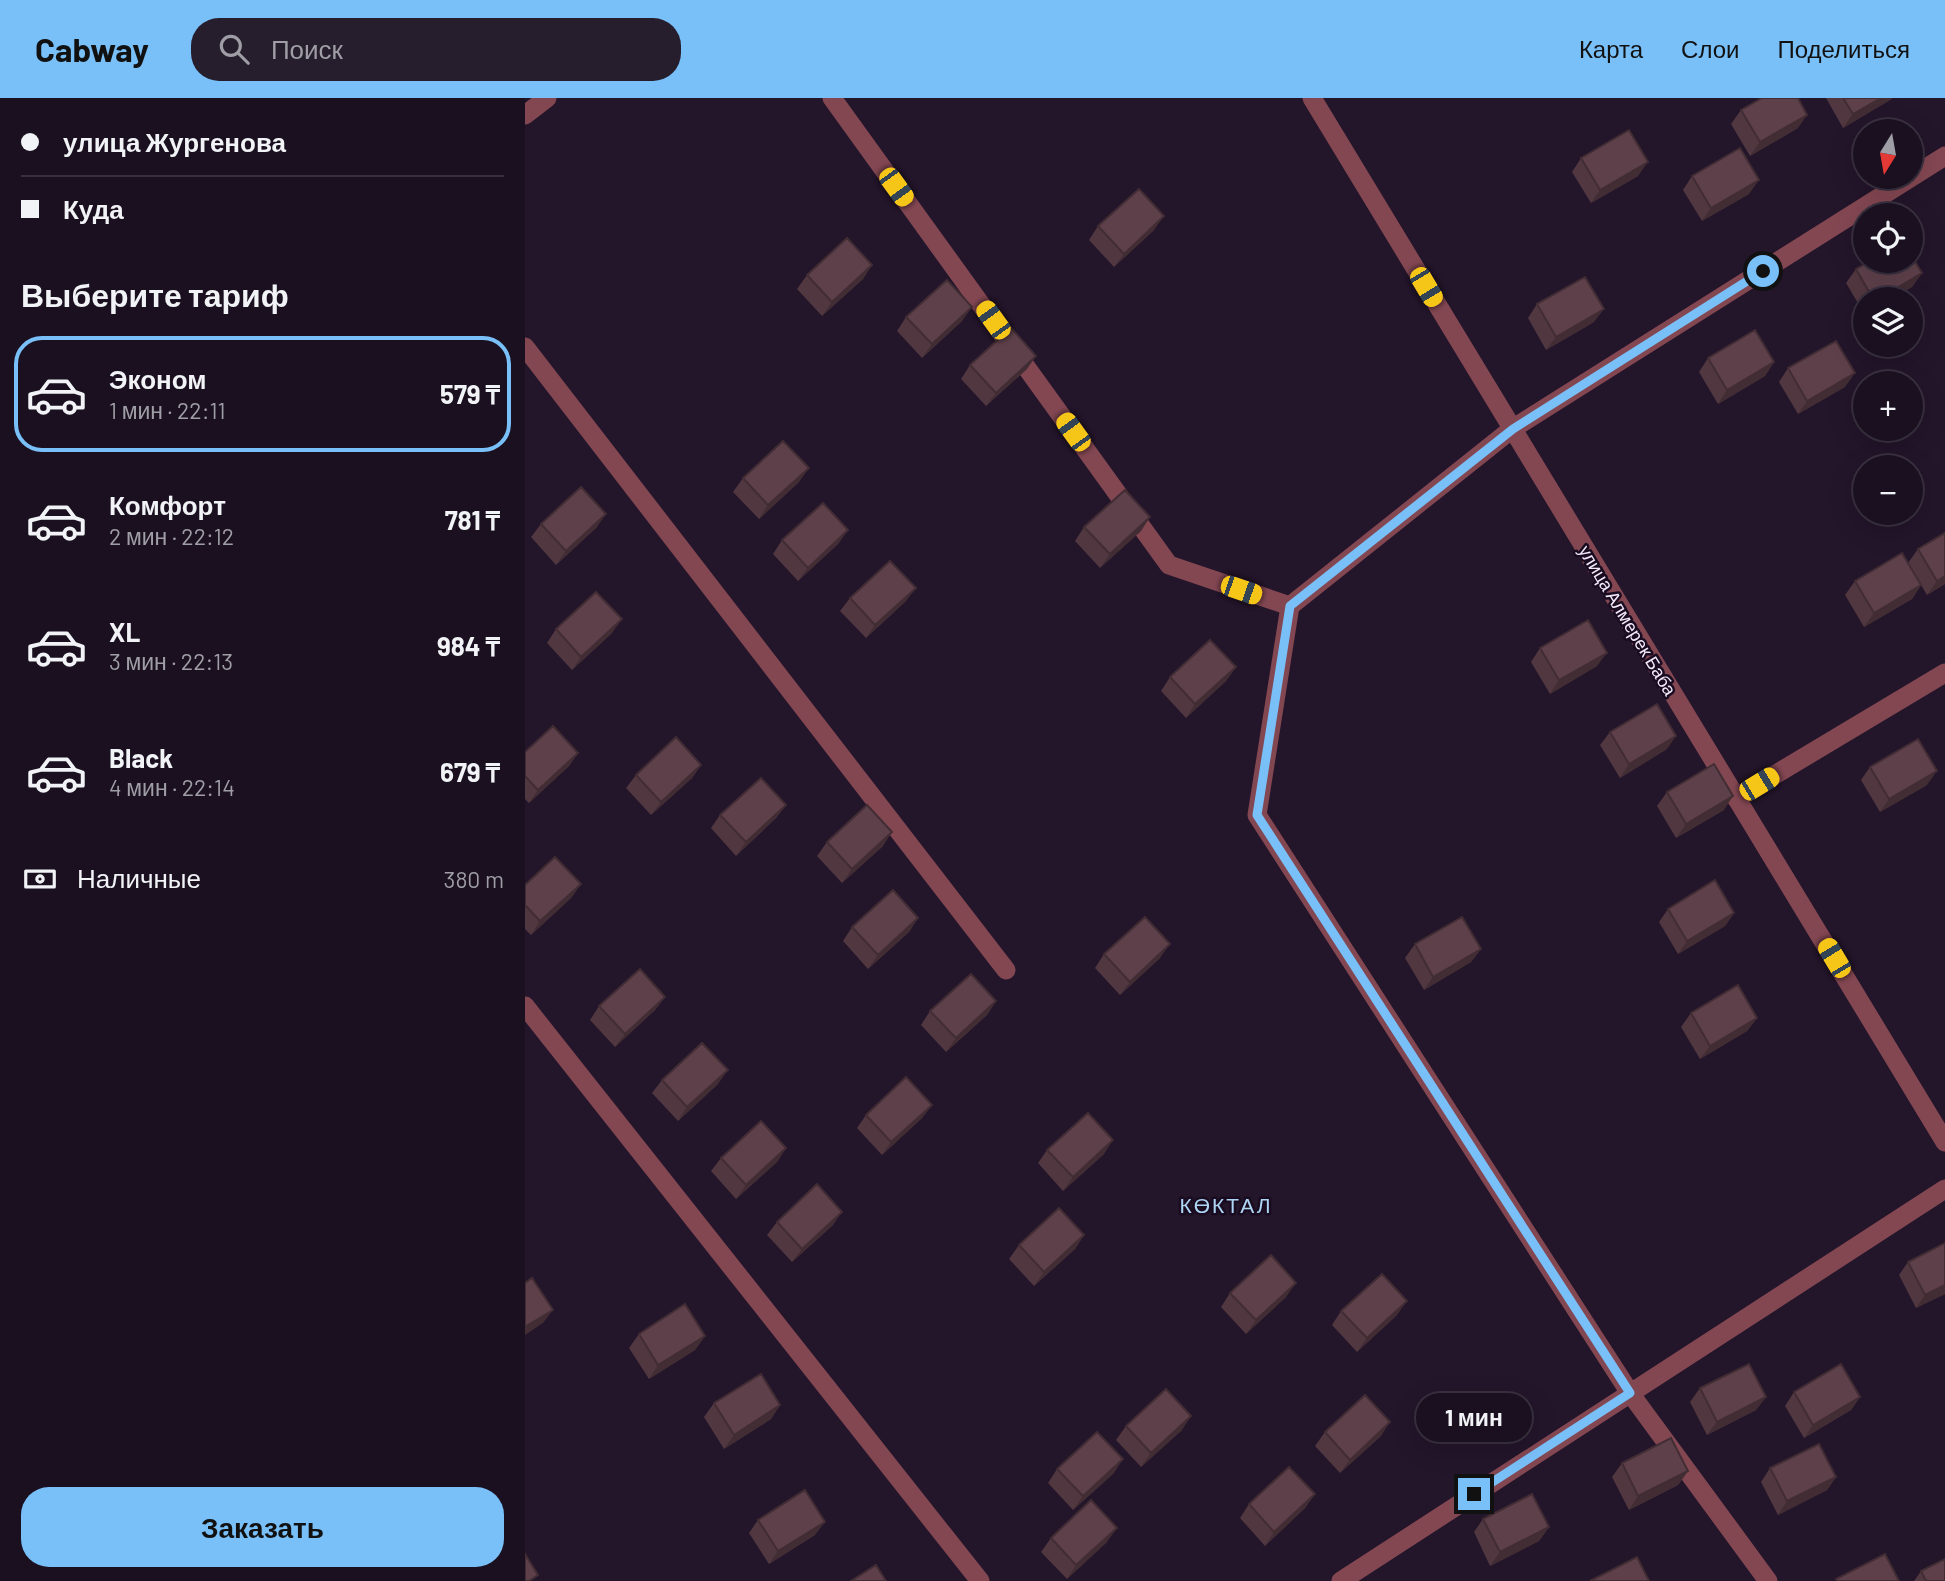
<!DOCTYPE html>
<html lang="ru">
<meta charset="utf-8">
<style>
:root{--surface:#1a1020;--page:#271e2d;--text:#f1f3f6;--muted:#9f9da5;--line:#38303e;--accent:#79bff8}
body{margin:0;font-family:Barlow,sans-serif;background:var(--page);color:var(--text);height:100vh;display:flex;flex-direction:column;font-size:26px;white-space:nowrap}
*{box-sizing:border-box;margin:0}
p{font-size:23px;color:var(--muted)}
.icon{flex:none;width:38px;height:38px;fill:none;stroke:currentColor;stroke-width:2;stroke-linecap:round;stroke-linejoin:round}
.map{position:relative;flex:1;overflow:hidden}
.sheet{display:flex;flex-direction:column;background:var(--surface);width:525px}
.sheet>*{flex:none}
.banner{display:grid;align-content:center;height:154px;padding:0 21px;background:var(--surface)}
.needle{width:46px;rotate:191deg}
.buttons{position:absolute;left:1328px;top:21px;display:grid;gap:14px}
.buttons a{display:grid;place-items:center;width:70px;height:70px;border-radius:50%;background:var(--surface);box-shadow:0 7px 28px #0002,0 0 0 2px var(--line);font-size:35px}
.end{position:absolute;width:32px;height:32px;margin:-16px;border:9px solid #79bff8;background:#111;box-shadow:0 0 0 4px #111}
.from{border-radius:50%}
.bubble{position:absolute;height:49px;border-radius:24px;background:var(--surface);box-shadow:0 7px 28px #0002,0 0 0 2px var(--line);font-size:23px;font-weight:700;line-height:49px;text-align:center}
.car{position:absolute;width:21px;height:42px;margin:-21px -10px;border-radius:9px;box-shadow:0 0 5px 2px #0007;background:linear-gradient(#f5c518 24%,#345 0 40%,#f5c518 0 76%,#345 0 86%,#f5c518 0)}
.banner b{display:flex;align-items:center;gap:24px;height:66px;font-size:26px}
.banner b+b{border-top:2px solid var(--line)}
.banner i{width:18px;height:18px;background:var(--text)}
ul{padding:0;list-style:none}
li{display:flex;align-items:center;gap:21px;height:116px;margin:0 14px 10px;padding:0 7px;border:4px solid transparent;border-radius:28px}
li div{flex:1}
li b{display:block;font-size:26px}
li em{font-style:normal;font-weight:700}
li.selected{border-color:var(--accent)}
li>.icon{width:63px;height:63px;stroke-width:1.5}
h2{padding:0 21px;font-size:32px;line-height:84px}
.pay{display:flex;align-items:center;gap:18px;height:77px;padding:0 21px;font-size:26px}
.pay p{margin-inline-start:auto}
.primary-button{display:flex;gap:14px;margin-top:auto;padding:14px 21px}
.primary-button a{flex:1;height:80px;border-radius:28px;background:var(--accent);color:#111;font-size:28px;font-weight:700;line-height:80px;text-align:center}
header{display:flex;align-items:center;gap:42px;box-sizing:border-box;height:98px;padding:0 35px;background:var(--accent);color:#111}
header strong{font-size:33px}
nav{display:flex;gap:38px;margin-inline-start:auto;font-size:24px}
.search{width:490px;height:63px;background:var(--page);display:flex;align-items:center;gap:18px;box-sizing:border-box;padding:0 24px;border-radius:28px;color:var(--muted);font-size:26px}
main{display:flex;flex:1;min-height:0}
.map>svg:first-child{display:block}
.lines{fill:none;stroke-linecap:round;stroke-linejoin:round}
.minor{stroke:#834752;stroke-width:19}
.tertiary{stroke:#834752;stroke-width:19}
.wall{fill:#513740}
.shaded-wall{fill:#422d34}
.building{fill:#5e404b;stroke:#422d34;stroke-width:2}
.route{stroke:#79bff8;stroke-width:9}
.labels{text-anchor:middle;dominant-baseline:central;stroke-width:5;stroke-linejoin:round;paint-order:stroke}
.street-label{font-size:18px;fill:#f3eaf9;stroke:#190c21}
.quarter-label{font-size:21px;letter-spacing:2px;fill:#afd5f5;stroke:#190c21}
</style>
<header>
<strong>Cabway</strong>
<div class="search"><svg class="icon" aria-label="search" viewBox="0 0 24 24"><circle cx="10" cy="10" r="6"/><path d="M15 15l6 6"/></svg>Поиск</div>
<nav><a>Карта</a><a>Слои</a><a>Поделиться</a></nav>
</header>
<main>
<section class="sheet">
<div class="banner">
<b><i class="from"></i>улица Жургенова</b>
<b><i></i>Куда</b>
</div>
<h2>Выберите тариф</h2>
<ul>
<li class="selected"><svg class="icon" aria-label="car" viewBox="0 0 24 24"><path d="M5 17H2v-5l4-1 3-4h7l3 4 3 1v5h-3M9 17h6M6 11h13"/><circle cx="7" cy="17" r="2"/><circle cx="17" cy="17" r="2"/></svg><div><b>Эконом</b><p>1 мин · 22:11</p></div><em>579 ₸</em></li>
<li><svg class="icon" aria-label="car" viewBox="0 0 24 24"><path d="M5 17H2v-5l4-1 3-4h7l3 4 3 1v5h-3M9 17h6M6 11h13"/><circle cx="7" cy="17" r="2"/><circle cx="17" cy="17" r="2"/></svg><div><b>Комфорт</b><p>2 мин · 22:12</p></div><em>781 ₸</em></li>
<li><svg class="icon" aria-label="car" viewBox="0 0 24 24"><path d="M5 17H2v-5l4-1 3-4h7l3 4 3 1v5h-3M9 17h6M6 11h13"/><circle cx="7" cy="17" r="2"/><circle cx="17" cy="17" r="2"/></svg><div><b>XL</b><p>3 мин · 22:13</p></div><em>984 ₸</em></li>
<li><svg class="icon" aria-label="car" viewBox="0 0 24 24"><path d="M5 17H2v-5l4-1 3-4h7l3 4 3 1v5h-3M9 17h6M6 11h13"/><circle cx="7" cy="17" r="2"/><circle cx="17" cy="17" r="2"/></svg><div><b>Black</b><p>4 мин · 22:14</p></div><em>679 ₸</em></li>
</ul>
<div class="pay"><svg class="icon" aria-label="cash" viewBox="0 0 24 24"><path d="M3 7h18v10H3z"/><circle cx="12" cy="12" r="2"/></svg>Наличные<p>380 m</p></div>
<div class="primary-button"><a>Заказать</a></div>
</section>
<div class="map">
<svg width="1420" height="1483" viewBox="0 0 1420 1483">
<rect width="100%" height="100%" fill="#23152a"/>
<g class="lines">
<!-- minor -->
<path class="minor" d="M307,0L644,467L765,508
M0,17L22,0
M0,249L481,872
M1211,700L1420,575
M0,908L455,1483
M816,1483L1420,1091
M1243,1483L1105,1295L732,717L765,508L987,331L1420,58"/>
<!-- tertiary -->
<path class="tertiary" d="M787,0L1420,1044"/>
</g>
<!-- wall -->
<path class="wall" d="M1301,0H1367L1365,2L1318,30Z
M1216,12L1273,30L1225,58L1206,26Z
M1056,60L1113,78L1066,105L1047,74Z
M1167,78L1224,96L1177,123L1158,92Z
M573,128L629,132L589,169L564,142Z
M347,167L338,181L297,218L272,191L282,177Z
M1331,171L1397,175L1387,189L1367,201H1340V217L1321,185Z
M1012,206L1069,224L1021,252L1003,220Z
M381,219L437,223L397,260L372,233Z
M1183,260L1249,264L1240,278L1193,306L1174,274Z
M445,267L502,271L461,308L436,281Z
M1263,270L1320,289L1273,316L1254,284Z
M218,380L274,384L234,421L208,394Z
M16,426L72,429L31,467L6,439Z
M559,429L616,433L575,470L550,443Z
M323,432L313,446L273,483L248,456L257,442Z
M1393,451L1420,486L1402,497L1383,465Z
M1330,483L1396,487L1387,501L1339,529L1320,497Z
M325,500L381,503L341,540L315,513Z
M31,531L87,535L47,572L22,545Z
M1015,550L1072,568L1025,596L1006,564Z
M711,569L701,583L661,620L636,593L645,579Z
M1085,634L1142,651L1095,680L1075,647Z
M0,654L53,655L44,668L4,705L0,701Z
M176,667L167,680L126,717L101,690L111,677Z
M1345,669L1402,687L1355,714L1336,682Z
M1142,694L1199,712L1151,740L1132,708Z
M261,707L251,720L211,758L186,730L195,717Z
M302,744L358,748L317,785L292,758Z
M56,786L46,800L6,837L0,831V787Z
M1143,811L1209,815L1200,828L1153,856L1134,824Z
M393,820L384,834L343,871L318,843L327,829Z
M890,846L956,851L946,864L899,892L880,860Z
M579,856L635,860L595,897L570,870Z
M140,899L130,912L90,949L65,922L74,908Z
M471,903L462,917L421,954L396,927L405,913Z
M1166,915L1232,920L1222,933L1175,961L1156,929Z
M137,982L193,986L153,1023L127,995Z
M407,1007L397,1020L357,1057L332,1030L341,1017Z
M261,1050L252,1064L211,1101L186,1073L196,1060Z
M522,1052L579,1056L538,1093L513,1065Z
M252,1124L308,1127L267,1164L242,1137Z
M559,1137L550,1151L509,1188L484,1161L494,1147Z
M1420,1145V1196L1391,1210L1374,1177L1383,1164Z
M705,1195L761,1199L721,1236L696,1209Z
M816,1213L872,1217L832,1254L807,1227Z
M114,1236L180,1238L170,1252L124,1281L104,1250Z
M1175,1290L1241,1299L1231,1312L1182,1337L1165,1304Z
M1269,1294L1335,1299L1326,1312L1279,1340L1260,1308Z
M189,1305L255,1307L246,1321L199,1351L179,1319Z
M601,1328L657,1332L616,1369L591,1342Z
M800,1334L856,1338L815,1375L790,1348Z
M1097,1365L1163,1373L1153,1387L1104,1412L1087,1379Z
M1245,1370L1311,1379L1302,1392L1253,1417L1236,1384Z
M532,1371L589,1375L548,1412L523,1385Z
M790,1396L780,1410L740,1448L715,1420L724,1406Z
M958,1421L1024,1429L1014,1443L965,1468L949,1434Z
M233,1422L290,1437L244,1466L224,1435Z
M526,1440L582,1444L542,1481L516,1454Z
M1396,1473L1420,1483H1389Z"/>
<!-- shaded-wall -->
<path class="shaded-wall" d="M1356,0H1367L1365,2L1318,30L1328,16Z
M1282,17L1273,30L1225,58L1235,44Z
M1123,64L1113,78L1066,105L1075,92Z
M1234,82L1224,96L1177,123L1186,110Z
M639,118L629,132L589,169L599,156Z
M347,167L338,181L297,218L307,204Z
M1397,175L1387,189L1367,201H1353Z
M447,209L437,223L397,260L407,246Z
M1079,211L1069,224L1021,252L1031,239Z
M511,258L502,271L461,308L471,295Z
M1249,264L1240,278L1193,306L1202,292Z
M1330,275L1320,289L1273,316L1282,303Z
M284,370L274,384L234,421L243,407Z
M81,416L72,429L31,467L41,453Z
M625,419L616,433L575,470L585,456Z
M323,432L313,446L273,483L283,470Z
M1420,478V486L1402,497L1412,483Z
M1396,487L1387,501L1339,529L1349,515Z
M391,490L381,503L341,540L350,527Z
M97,521L87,535L47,572L56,559Z
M1082,555L1072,568L1025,596L1034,582Z
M711,569L701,583L661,620L670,606Z
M1151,638L1142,651L1095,680L1104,666Z
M53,655L44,668L4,705L13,692Z
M176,667L167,680L126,717L136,704Z
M1412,673L1402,687L1355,714L1364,701Z
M1208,698L1199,712L1151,740L1161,726Z
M261,707L251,720L211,758L221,744Z
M367,734L358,748L317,785L327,771Z
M56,786L46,800L6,837L15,823Z
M1209,815L1200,828L1153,856L1162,843Z
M393,820L384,834L343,871L353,857Z
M645,846L635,860L595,897L605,884Z
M956,851L946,864L899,892L908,879Z
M140,899L130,912L90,949L100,936Z
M471,903L462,917L421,954L431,940Z
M1232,920L1222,933L1175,961L1185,948Z
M203,972L193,986L153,1023L162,1009Z
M407,1007L397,1020L357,1057L366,1044Z
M588,1042L579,1056L538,1093L548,1079Z
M261,1050L252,1064L211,1101L221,1087Z
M317,1114L308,1127L267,1164L277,1151Z
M559,1137L550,1151L509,1188L519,1174Z
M771,1185L761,1199L721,1236L731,1222Z
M1420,1187V1196L1391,1210L1400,1197Z
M882,1203L872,1217L832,1254L842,1240Z
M28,1212L18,1225L0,1237V1229Z
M180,1238L170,1252L124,1281L133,1267Z
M1241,1299L1231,1312L1182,1337L1192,1324Z
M1335,1299L1326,1312L1279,1340L1288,1327Z
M255,1307L246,1321L199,1351L209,1337Z
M666,1318L657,1332L616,1369L626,1355Z
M865,1324L856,1338L815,1375L825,1362Z
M598,1361L589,1375L548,1412L558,1398Z
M1163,1373L1153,1387L1104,1412L1113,1398Z
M1311,1379L1302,1392L1253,1417L1262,1403Z
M790,1396L780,1410L740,1448L749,1434Z
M300,1424L290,1437L244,1466L253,1453Z
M1024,1429L1014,1443L965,1468L975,1454Z
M592,1430L582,1444L542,1481L551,1467Z"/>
<!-- building -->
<path class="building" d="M1237,0H1273L1282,17L1235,44L1216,12Z
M1318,0H1356L1328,16Z
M1104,32L1123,64L1075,92L1056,60Z
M1215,50L1234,82L1186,110L1167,78Z
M614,91L639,118L599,156L573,128Z
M322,140L347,167L307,204L282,177Z
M1386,157L1397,175L1353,201H1348L1331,171L1345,163H1386Z
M1060,179L1079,211L1031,239L1012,206Z
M422,182L447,209L407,246L381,219Z
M486,230L511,258L471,295L445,267Z
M1230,232L1249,264L1202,292L1183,260Z
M1311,243L1330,275L1282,303L1263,270Z
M258,343L284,370L243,407L218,380Z
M56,389L81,416L41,453L16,426Z
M600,392L625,419L585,456L559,429Z
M298,405L323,432L283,470L257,442Z
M1420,435V478L1412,483L1393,451Z
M1377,455L1396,487L1349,515L1330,483Z
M365,463L391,490L350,527L325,500Z
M71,494L97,521L56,559L31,531Z
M1063,522L1082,555L1034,582L1015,550Z
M685,542L711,569L670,606L645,579Z
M1132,606L1151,638L1104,666L1085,634Z
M28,628L53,655L13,692L0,678V654Z
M151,639L176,667L136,704L111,677Z
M1393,641L1412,673L1364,701L1345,669Z
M1189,666L1208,698L1161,726L1142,694Z
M236,680L261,707L221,744L195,717Z
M342,707L367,734L327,771L302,744Z
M30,759L56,786L15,823L0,807V787Z
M1190,782L1209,815L1162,843L1143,811Z
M368,792L393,820L353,857L327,829Z
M620,819L645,846L605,884L579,856Z
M937,819L956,851L908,879L890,846Z
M115,871L140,899L100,936L74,908Z
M446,876L471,903L431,940L405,913Z
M1213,887L1232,920L1185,948L1166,915Z
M177,945L203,972L162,1009L137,982Z
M381,979L407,1007L366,1044L341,1017Z
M563,1015L588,1042L548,1079L522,1052Z
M236,1023L261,1050L221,1087L196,1060Z
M292,1086L317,1114L277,1151L252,1124Z
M534,1110L559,1137L519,1174L494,1147Z
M1420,1145V1187L1400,1197L1383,1164Z
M746,1157L771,1185L731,1222L705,1195Z
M857,1176L882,1203L842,1240L816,1213Z
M7,1180L28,1212L0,1229V1185Z
M160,1206L180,1238L133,1267L114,1236Z
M1224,1266L1241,1299L1192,1324L1175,1290Z
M1316,1266L1335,1299L1288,1327L1269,1294Z
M236,1276L255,1307L209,1337L189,1305Z
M641,1291L666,1318L626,1355L601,1328Z
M840,1297L865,1324L825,1362L800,1334Z
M572,1334L598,1361L558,1398L532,1371Z
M1146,1340L1163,1373L1113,1398L1097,1365Z
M1294,1346L1311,1379L1262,1403L1245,1370Z
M764,1369L790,1396L749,1434L724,1406Z
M280,1392L300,1424L253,1453L233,1422Z
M1007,1396L1024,1429L975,1454L958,1421Z
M566,1402L592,1430L551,1467L526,1440Z
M0,1456L13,1477L4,1483H0Z
M1360,1456L1374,1483H1313L1311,1481Z
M1112,1459L1124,1483H1065Z
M1420,1461V1483H1401L1396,1473Z
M351,1467L361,1483H326Z"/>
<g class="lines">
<!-- route -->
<path class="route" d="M949,1396L1105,1295L732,717L765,508L988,331L1238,173"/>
</g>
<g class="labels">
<!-- street labels -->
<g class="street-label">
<text transform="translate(1103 522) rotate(59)">улица Алмерек Баба</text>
</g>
<!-- quarter labels -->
<g class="quarter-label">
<text x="701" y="1106">КӨКТАЛ</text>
</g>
</g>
</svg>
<div class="buttons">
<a><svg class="needle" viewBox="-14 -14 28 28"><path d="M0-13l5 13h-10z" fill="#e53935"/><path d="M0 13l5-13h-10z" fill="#9f9da5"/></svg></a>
<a><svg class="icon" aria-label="locate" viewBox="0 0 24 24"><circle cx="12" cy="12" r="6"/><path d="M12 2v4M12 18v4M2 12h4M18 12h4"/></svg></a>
<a><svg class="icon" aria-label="layers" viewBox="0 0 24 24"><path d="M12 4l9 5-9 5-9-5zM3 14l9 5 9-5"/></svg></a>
<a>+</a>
<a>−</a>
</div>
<i class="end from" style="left:1238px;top:173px"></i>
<i class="end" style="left:949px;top:1396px"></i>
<div class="bubble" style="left:891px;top:1295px;width:116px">1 мин</div>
<i class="car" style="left:371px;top:89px;rotate:144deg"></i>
<i class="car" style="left:901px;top:189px;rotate:149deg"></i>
<i class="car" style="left:468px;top:222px;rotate:324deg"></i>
<i class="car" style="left:548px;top:334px;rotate:324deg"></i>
<i class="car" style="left:716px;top:492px;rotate:109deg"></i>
<i class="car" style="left:1234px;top:686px;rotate:59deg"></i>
<i class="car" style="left:1309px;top:860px;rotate:329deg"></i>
</div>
</main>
